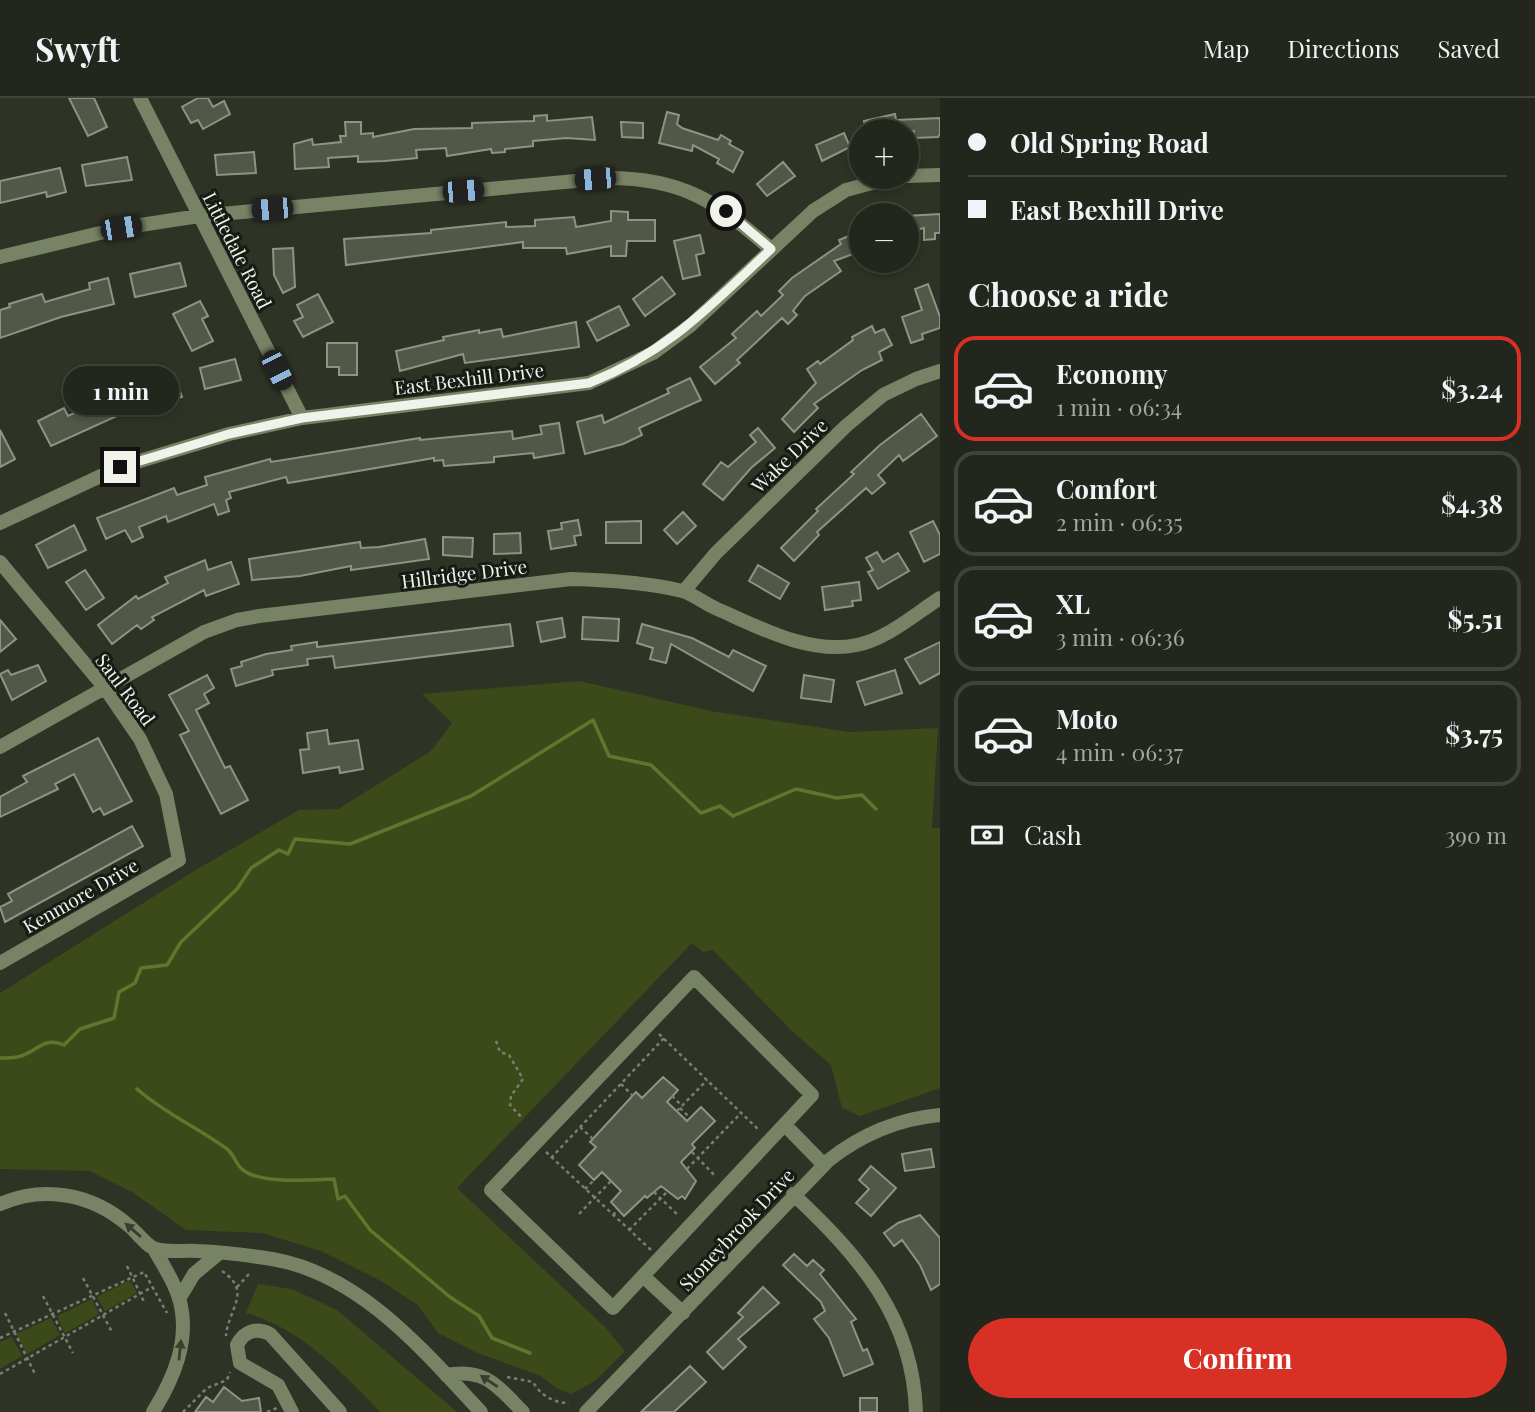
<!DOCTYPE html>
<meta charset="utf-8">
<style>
:root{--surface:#22261c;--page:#2e3229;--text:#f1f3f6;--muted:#a2a5a3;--line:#3f433b;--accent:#d93025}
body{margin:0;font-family:"Playfair Display",serif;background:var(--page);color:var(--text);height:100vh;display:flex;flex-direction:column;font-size:26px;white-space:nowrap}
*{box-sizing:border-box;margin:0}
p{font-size:23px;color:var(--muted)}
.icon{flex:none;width:38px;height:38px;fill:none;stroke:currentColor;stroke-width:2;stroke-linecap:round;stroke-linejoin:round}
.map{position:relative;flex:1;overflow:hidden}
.panel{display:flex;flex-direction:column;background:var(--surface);width:595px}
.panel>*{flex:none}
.hud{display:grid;align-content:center;height:154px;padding:0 28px;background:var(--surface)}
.tools{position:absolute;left:849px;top:21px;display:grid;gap:14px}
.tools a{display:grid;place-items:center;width:70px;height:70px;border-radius:50%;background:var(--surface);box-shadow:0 4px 10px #0003,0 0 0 2px var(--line);font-size:35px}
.end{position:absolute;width:32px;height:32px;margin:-16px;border:9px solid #eff3ea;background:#111;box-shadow:0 0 0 4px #111}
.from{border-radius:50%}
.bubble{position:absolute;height:49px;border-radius:24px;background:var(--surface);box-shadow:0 4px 10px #0003,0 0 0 2px var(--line);font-size:23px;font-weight:700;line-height:49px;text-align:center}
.car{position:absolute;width:21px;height:42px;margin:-21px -10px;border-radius:9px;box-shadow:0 0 5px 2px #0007;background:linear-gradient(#222 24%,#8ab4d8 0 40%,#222 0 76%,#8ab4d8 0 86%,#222 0)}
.hud b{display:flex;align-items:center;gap:24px;height:66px;font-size:26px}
.hud b+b{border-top:2px solid var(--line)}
.hud i{width:18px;height:18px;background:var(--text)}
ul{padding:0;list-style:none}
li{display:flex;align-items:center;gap:21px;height:105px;margin:0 14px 10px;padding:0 14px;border:4px solid var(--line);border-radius:21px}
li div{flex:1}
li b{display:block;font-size:26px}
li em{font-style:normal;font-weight:700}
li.selected{border-color:var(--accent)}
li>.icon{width:63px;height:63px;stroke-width:1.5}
h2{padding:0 28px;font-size:32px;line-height:84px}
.pay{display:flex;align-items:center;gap:18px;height:77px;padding:0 28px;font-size:26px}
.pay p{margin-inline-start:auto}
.action{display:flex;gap:14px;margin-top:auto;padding:14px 28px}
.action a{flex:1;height:80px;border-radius:42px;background:var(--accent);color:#fff;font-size:28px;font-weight:700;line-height:80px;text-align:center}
header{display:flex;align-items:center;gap:42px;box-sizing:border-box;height:98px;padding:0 35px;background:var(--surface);border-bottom:2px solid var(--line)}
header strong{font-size:33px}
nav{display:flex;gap:38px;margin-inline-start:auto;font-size:24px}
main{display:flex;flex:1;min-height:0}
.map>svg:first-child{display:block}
.green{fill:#3b4a18}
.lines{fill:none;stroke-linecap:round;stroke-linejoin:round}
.stream{stroke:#60762d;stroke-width:3.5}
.building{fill:#525748;stroke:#8d9483;stroke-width:2}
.path{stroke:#7a7f73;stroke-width:2.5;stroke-dasharray:3.5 3.5;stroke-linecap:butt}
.minor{stroke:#778364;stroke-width:14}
.oneway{fill:#393f30}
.route{stroke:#eff3ea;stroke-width:9}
.labels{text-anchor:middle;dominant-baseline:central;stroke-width:6;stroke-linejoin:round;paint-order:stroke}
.street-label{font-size:19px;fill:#eff3ea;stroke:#181a14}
</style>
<header>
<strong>Swyft</strong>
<nav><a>Map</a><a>Directions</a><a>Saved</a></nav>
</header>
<main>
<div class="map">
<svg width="940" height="1314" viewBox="0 0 940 1314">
<rect width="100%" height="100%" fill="#2e3325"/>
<!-- green -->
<path class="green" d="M579,583L716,614L850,634L938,630L932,730H940V990L860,1018L842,1010L831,967L792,933L713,852L703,854L692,845L457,1090L605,1229L625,1253L595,1283L571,1296L556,1290L541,1278L475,1254L438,1235L418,1207L381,1183L321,1153L262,1135L186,1132L132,1094L89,1073L0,1071V895L199,770L299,712L338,711L431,653L452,625L422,596Z
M130,1182L137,1195L105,1213L97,1199Z
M258,1186L292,1191L337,1212L457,1314H380C340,1273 303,1232 246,1215Z
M92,1201L99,1216L65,1235L57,1218Z
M51,1220L60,1237L27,1256L16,1236Z
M12,1239L22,1258L0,1271V1244Z"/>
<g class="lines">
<!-- stream -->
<path class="stream" d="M0,960C5,960 12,960 17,959C36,956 43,937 64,947L80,931L114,920L119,894L135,885L141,870L167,867L181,844L237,791L251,770L279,752L288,756L295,741L350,746L471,698L593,622L609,658L651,667L701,715L720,708L733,718L796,691L837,700L862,697L876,711
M137,991C164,1015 197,1029 227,1051C234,1056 236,1067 243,1072C261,1086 311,1082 334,1081L338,1101L345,1098L370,1132L450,1199L479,1218L492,1240L530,1255"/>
</g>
<!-- building -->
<path class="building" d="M69,0H94L107,29L88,38Z
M198,0H208L213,9L224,3L230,16L203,31L198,22L191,25L182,9Z
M667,14L679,17L677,26L682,30L718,42L721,37L731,43L729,46L743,54L733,74L717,65L719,61L693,47L692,53L659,45Z
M895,16L896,22L940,20V36L938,39L914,40V33H866L864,23Z
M547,17V23L592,19L595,42L566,40L533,43V48L505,51V54L492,55L491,51L447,58L446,50L416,52L417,60L385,63L358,64V58L328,60L329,69L295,71L294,46L312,41L313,47L341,44L340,38H346L345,24H361V36L373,35V39L414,31L472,30V25L534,23V18Z
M621,24L643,25V40L622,39Z
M844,35L850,49L822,63L816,47Z
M254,54L256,75L217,77L215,57Z
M127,59L132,82L86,88L82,67Z
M783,64L795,78L767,98L757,86Z
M60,70L66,94L47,99L46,94L0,105V83Z
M611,113L628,114V122H655V143H627L626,158H611V148L567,156L566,150H523V144L346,167L344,141L431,135V132L506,124V129L535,128V122L574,119L576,129L611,123Z
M940,116V135H935V141L924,142V130L906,134V118Z
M861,133V153L834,163L841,173L805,198L793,213L797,217L788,226L782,220L737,262L740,265L715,286L700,269L736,240L732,236L757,213L761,218L783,197L779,193L792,180L841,146L839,142Z
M700,137L704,155L696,157L700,177L683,181L674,143Z
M293,150L295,189L283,195L274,177L273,151Z
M180,165L186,188L135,199L130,176Z
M662,179L675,196L645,218L633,201Z
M108,180L114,206L61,219L0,240V212L10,209L9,206L42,196L45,204L90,191L89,185Z
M928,186L940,219V230L922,236L923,241L911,245L902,219L922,212L915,191Z
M318,196L333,224L303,239L294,223L303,219L297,207Z
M200,203L208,218L202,221L213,243L192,253L173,216Z
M619,208L629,227L597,243L587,224Z
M576,224L579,249L465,265L463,256L400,273L396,253L444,242L443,239L479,232V235L501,231L503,239Z
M872,228L875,235L884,231L892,247L879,254L882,262L862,272L814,306L818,310L794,334L782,321L816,285L807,271L818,263L820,266L853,242L852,239Z
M327,245H357V277H339V269H327Z
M235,261L241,282L205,291L200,270Z
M174,277L182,299L148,311L140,287Z
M690,280L701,302L639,330L642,337L623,346L585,356L577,324L602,317L604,325L669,295L667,291Z
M119,288L130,312L51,348L38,323L64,310L68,318L106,301L103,295Z
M921,316L937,338L903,363L899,357L878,377L885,385L872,396L866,390L817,434L819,437L794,463L781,450L818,413L816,411L854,376L851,374L880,347Z
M559,325L564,355L534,360L533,355L494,359V364L444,368L443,362L434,363V360L288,385L286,379L229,394L231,400L226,402L229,413L218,417L214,406L168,424L166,418L139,429L143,439L132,444L125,432L106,441L97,420L174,390L177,397L207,387L205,379L270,361L271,364L420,340V342L512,333L513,341L542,336L540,328Z
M758,330L775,350L751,370L723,402L703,386L721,364L728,369L756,344L750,337Z
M0,332L15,361L0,369Z
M683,414L696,428L677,446L664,432Z
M578,422L581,437L574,438L576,447L551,451L548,433L562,431L561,425Z
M641,423V445H606V424Z
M933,423L940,437V456L924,464L910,434Z
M74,427L86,452L48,470L36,447Z
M520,435L521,455L494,456V436Z
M443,439L473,440L472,459L443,457Z
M425,441L429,461L351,472V468L300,478L252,482L249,461L360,444L361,450L379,449Z
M877,454L883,464L898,455L909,473L878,491L868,474L873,472L866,460Z
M205,462L208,472L231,464L239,486L206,498L204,492L152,519L154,522L141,531L137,527L112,546L98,527L136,498L138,501L168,485L165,479Z
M758,467L789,485L780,501L749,483Z
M85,472L104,500L86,512L66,484Z
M859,484L861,502L852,503L853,508L825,512L822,489Z
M583,519L619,521L618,543L582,541Z
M562,520L565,539L541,544L537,524Z
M0,522L16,541L0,554Z
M510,526L513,548L335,570L333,558L307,561L308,567L272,572L273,577L236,588L231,571L242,568L241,564L266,556L292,552L291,548L317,544V549Z
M642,526L692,540L729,559L733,552L766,568L753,593L671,546L666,565L650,561L653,550L637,545Z
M940,544V575L920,586L905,561Z
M38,567L46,583L12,602L0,576L8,572L11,577Z
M895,572L902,595L865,607L857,584Z
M207,577L214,590L204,596L209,605L196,612L225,670L230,668L248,702L221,716L180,637L189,633L169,597Z
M804,577L834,582L831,604L801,600Z
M327,632L329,646L358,642L363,671L340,675L339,669L303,675L300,652L309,651L307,635Z
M98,640L132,703L104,717L100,710L93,714L74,676L55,686L58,691L0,719V699L27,684L23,678Z
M132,728L143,748L5,824L0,809L12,803L8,796Z
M663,979L678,992L667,1004L687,1023L701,1009L715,1023L692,1046L695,1050L681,1064L696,1083L685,1101L682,1098L678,1101L661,1088L647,1100L645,1098L624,1118L611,1104L621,1093L602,1074L594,1082L579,1067L596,1049L590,1044L636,994L642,1000Z
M931,1051L934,1069L905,1073L902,1056Z
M871,1068L896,1090L871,1118L856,1105L869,1091L859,1082Z
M920,1117L940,1140V1186L931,1192L920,1167L902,1142L894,1148L884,1135L898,1125Z
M794,1156L807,1168L813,1162L824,1172L820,1176L856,1221L851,1224L863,1253L867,1251L873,1266L844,1278L829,1240L814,1221L825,1213L821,1204L783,1167Z
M763,1189L779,1205L738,1241L746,1249L723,1271L707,1254L743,1219L738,1215Z
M690,1268L706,1284L674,1314H641Z
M224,1289L242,1303L259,1300L261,1314H195L206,1299L213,1304Z
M860,1300H877V1314H860Z"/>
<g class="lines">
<!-- path -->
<path class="path" d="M659,936L760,1033
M496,943L500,954L509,957L523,981L511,998L510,1007L523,1021
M621,986L633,998
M672,998L682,1008
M680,1010L690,1020
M677,1013L707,982
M580,1029L593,1041
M546,1054L651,1152
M692,1054L716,1079
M551,1060L664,940
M687,1071L740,1016
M788,1071L796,1079
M585,1091L594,1082
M654,1094L679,1118
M579,1116L611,1083
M613,1117L618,1112
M629,1132L668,1093
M127,1168L145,1206
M222,1173C253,1194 228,1211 226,1238
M83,1180L112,1234
M237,1189L251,1174
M43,1198L73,1255
M5,1215L36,1278
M0,1240L144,1174L167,1215
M0,1276L152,1189
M507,1279L533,1284C541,1298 554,1305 569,1305
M183,1314L207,1290L227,1282L230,1274
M267,1314L277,1310"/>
<!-- minor -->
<path class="minor" d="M140,0L302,320
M906,78L940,77
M0,159L121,130L199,118L608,80C684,80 716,104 771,151
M0,425L120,369L229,336L302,320L589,285L653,255L691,227L813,113L846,92L894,79
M0,464L105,590L140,641L166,696L179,762L0,865
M684,493L716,455L846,328L883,297L916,281L940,273
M0,649L204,534L237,522L259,518L571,481C607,482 646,484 682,493C693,496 704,505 715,510C759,529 808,557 857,547C887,541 915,516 940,500
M694,879L812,997L613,1210L491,1092Z
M786,1028L824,1067
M793,1096C859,1158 913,1219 916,1314
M0,1106C45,1087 92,1096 128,1127C136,1133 147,1149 156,1151C168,1155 185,1152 198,1153C222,1154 247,1157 272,1161C360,1176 423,1252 481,1314
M643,1178L683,1215
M179,1201L194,1176L218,1156
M446,1277C486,1270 497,1288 523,1314
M153,1314C174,1280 191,1241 179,1200C174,1183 163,1167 154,1151
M292,1314L278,1287L240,1265L237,1247C244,1233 256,1229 270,1236L340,1314
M586,1314L829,1062C862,1036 897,1021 940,1017"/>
</g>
<!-- one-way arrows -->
<defs><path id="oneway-solid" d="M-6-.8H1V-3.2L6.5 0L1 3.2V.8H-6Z" transform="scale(1.75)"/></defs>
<g class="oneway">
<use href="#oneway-solid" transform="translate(133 1132) rotate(-139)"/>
<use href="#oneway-solid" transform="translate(180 1252) rotate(-84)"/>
<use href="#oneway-solid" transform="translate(489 1283) rotate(-146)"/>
</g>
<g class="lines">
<!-- route -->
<path class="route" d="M120,369L229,336L302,320L589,285C668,254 710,208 771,151L726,113"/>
</g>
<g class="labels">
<!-- street labels -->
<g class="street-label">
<text transform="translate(238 152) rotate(63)">Littledale Road</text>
<text transform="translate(469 280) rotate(-7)">East Bexhill Drive</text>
<text transform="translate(789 357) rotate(-44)">Wake Drive</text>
<text transform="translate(464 475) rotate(-7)">Hillridge Drive</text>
<text transform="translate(126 591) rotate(53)">Saul Road</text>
<text transform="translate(80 797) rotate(-30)">Kenmore Drive</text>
<text transform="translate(736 1131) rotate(-47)">Stoneybrook Drive</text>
</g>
</g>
</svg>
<div class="tools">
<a>+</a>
<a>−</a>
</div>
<i class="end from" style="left:726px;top:113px"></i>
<i class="end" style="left:120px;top:369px"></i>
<div class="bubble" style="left:63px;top:268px;width:116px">1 min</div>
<i class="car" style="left:595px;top:81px;rotate:265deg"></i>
<i class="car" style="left:463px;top:93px;rotate:85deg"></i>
<i class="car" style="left:272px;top:111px;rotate:265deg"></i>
<i class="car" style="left:121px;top:130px;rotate:81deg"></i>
<i class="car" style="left:277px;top:272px;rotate:153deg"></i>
</div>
<section class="panel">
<div class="hud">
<b><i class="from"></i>Old Spring Road</b>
<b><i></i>East Bexhill Drive</b>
</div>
<h2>Choose a ride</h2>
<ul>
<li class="selected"><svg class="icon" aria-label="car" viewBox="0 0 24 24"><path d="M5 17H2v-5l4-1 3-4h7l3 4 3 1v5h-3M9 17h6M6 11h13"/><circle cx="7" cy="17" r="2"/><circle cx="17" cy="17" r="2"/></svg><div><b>Economy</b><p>1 min · 06:34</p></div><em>$3.24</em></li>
<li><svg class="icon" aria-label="car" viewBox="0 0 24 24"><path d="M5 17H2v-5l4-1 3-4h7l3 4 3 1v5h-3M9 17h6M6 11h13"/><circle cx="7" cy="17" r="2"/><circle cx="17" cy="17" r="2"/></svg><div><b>Comfort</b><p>2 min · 06:35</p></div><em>$4.38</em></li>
<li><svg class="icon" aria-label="car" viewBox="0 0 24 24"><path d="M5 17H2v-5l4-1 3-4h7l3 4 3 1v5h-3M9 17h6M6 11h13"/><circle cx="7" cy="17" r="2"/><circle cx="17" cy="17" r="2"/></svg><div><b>XL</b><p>3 min · 06:36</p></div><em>$5.51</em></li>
<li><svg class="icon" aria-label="car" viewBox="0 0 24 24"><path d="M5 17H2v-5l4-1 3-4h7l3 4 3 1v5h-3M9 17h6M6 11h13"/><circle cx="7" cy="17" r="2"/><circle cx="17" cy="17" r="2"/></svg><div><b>Moto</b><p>4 min · 06:37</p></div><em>$3.75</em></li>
</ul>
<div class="pay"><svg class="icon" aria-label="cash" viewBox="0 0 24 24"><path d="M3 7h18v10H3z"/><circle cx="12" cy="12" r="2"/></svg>Cash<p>390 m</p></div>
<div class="action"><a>Confirm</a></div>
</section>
</main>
